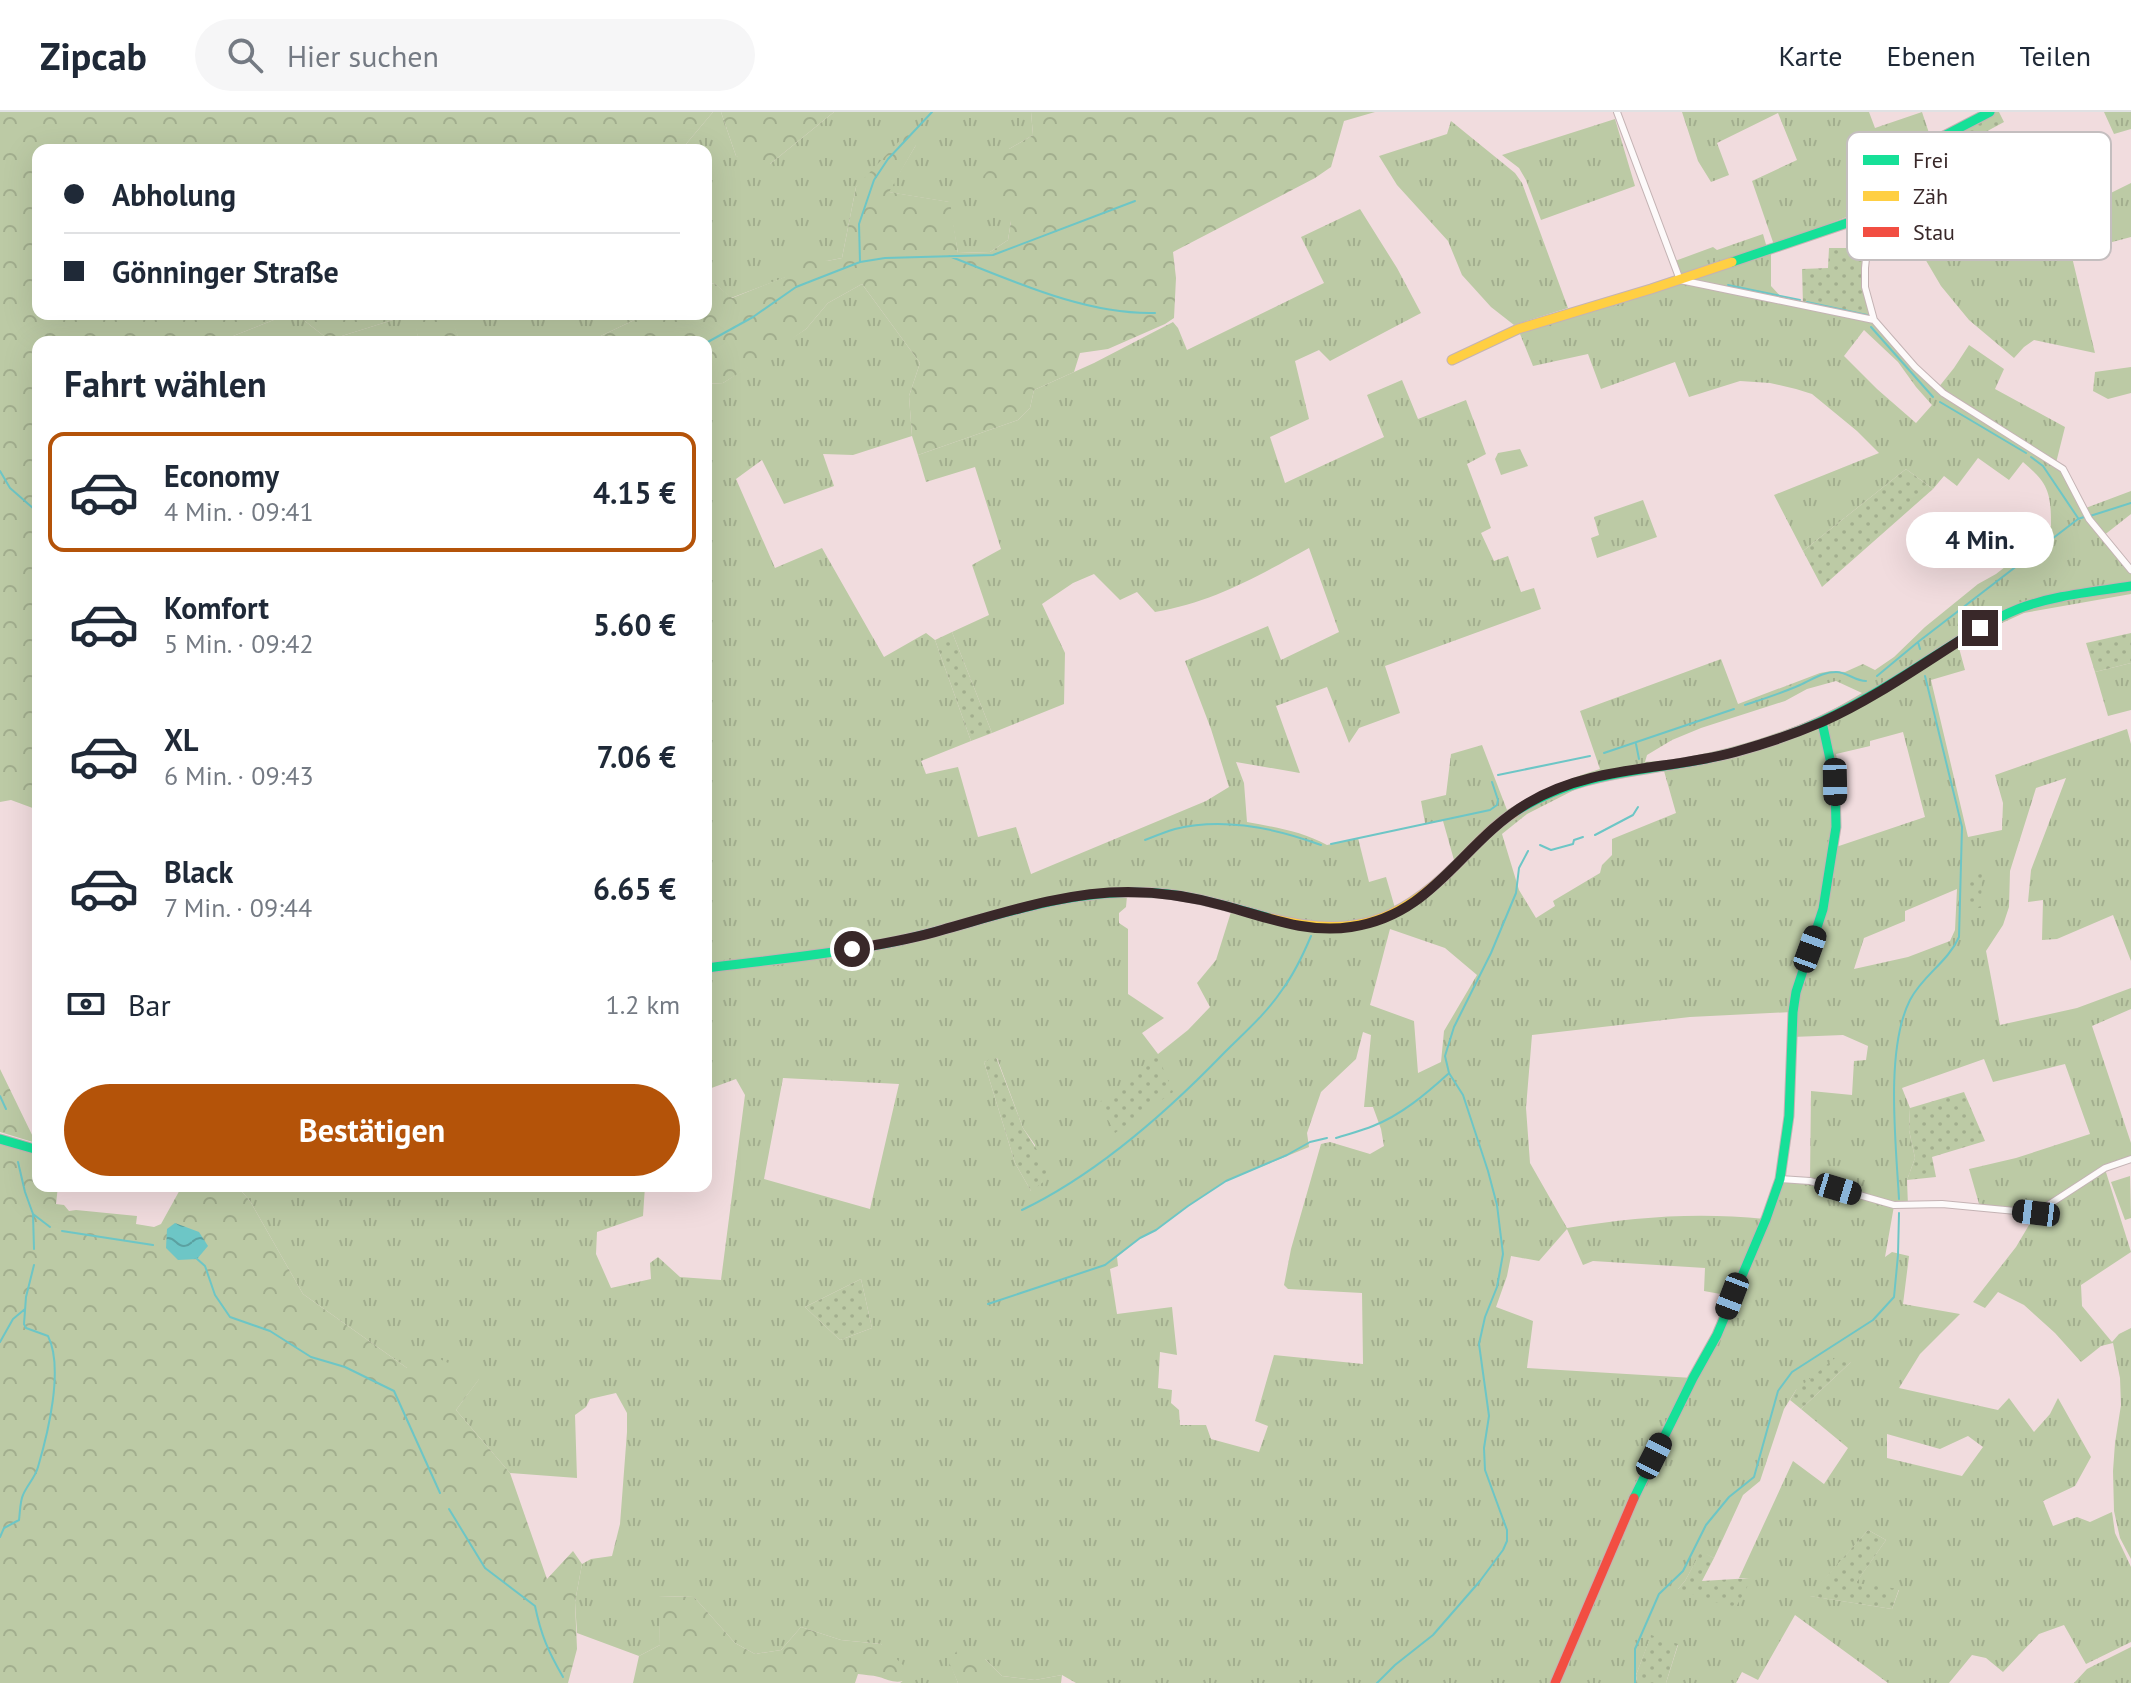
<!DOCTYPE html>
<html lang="de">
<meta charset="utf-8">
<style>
:root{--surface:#fff;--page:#f6f6f7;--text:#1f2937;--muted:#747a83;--line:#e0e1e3;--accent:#b45309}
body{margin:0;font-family:"PT Sans",sans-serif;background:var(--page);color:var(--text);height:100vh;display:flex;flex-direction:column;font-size:30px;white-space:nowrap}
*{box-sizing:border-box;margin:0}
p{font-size:26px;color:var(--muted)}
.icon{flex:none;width:44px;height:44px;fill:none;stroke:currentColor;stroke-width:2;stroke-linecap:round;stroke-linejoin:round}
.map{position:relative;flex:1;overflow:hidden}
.sheet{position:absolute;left:32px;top:224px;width:680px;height:856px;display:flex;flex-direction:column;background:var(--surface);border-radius:16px;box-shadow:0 8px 32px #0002}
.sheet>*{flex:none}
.hud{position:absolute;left:32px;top:32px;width:680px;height:176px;border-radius:16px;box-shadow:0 8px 32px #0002;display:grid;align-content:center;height:176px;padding:0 32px;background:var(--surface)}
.end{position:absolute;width:36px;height:36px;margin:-18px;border:10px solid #392829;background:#fff;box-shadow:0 0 0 4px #fff}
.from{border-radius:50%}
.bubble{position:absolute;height:56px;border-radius:28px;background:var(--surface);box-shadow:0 8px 32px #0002;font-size:26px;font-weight:700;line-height:56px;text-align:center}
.car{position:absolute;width:24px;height:48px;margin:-24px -12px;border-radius:10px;box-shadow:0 0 6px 2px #0007;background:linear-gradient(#222 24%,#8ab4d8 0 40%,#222 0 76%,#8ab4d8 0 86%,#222 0)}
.hud b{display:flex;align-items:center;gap:28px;height:76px;font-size:30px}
.hud b+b{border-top:2px solid var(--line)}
.hud i{width:20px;height:20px;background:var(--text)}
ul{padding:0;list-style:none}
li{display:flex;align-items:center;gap:24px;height:120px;margin:0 16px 12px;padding:0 16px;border:4px solid transparent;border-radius:16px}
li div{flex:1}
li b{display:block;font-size:30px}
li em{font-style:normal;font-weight:700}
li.on{border-color:var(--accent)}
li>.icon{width:72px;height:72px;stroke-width:1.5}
h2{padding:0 32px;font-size:36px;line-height:96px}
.pay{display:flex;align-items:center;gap:20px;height:88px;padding:0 32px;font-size:30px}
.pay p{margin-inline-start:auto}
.primary-button{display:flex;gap:16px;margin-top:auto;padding:16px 32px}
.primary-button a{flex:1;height:92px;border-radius:48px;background:var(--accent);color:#fff;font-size:32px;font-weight:700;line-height:92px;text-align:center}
header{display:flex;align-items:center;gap:48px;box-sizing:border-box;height:112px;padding:0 40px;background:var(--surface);border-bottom:2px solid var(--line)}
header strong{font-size:38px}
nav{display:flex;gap:44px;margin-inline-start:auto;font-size:28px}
.search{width:560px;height:72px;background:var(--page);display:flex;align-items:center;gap:20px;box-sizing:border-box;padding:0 28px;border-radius:44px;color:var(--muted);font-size:30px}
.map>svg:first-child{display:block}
.grass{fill:url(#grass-tufts);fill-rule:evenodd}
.forest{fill:url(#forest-crowns)}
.garden{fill:url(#garden-dots)}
.pitch{fill:#bccaa5}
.water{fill:url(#water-waves)}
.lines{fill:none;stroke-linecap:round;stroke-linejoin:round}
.stream{stroke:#6dc6c6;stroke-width:2}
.street-casing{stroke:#c4b3b4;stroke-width:8}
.fast-casing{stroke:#c4b3b4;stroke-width:11}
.slow-casing{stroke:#c4b3b4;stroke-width:11}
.jam-casing{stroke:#c4b3b4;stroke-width:11}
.street{stroke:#fdfafa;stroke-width:6}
.fast{stroke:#16e098;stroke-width:9}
.slow{stroke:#ffcf43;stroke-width:9}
.jam{stroke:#f24e42;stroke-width:9}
.route{stroke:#392829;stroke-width:10}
.key{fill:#fff;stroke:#c4bebf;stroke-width:2}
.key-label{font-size:22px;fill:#392829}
</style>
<header>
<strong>Zipcab</strong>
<div class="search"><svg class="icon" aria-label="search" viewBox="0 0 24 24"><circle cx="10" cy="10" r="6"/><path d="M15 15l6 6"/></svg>Hier suchen</div>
<nav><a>Karte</a><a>Ebenen</a><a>Teilen</a></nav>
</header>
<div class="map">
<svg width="2131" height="1571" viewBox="0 0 2131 1571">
<defs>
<pattern id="grass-tufts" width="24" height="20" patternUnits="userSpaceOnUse" patternTransform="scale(2)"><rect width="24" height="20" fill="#bccaa5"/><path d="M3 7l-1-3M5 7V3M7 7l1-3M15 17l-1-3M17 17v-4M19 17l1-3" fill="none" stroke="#a2ae8e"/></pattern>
<pattern id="forest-crowns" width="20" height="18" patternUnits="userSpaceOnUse" patternTransform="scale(2)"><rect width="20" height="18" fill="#bccaa5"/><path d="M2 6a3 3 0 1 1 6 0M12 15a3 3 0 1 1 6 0" fill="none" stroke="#a2ae8e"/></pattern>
<pattern id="garden-dots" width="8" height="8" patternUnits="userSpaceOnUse" patternTransform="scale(2)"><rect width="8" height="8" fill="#bccaa5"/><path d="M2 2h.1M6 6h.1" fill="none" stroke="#a2ae8e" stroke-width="1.8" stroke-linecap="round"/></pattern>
<pattern id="water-waves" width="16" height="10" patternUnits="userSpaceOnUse" patternTransform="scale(2)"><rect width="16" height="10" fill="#6dc6c6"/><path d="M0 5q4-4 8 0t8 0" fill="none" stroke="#5ba1a1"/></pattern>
</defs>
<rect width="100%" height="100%" fill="#f1dcde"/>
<!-- grass -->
<path class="grass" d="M713,0H721L736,44L770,52L834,0H1031L1033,23L1009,37L1011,109L1008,128L990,140L958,141L949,90L888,80L916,33L856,75L842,146L827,149L778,141L786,165L731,186L714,171L706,174V38H681Z
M1682,0H1869L1875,16L1922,0L1931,27L1912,37L1909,30L1854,51L1870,96L1774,133L1752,69L1797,48L1778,1L1717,31L1729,63L1711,70L1698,49Z
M2104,0H2131V17L2114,22Z
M1615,7L1635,74L1541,108L1526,68L1519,56L1502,43Z
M1451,9L1515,61L1522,71L1568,196L1514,213L1491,195L1462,163L1448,129L1397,73L1379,44L1447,22Z
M2131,71V125L2071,141L2095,241L2034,228L2024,235L2014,246L1969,208L1941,174L1921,140L1885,147L1890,92L1928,74L1955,126L2040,83L2054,109Z
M1360,97L1397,156L1421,201L1330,249L1319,238L1295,249L1309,307L1270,325L1285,371L1384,325L1367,283L1402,268L1418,307L1466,288L1486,342L1467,352L1491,416L1481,421L1494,449L1508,444L1521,480L1534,476L1541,497L1385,554L1400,601L1359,616L1349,631L1327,575L1276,594L1300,661L1236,650L1244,671L1247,710C1274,715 1302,719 1327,733L1358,726L1369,770L1386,765L1395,796L1423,778L1454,748L1443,709L1425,711L1421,689L1446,683L1451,642L1482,633L1507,698C1537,680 1566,667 1600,657L1580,599L1721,547L1738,592L1820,561L1831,559L1845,560L1863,552L1875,558L1894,545L1925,515L1978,472L1996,462L2028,437L2051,414C2051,381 2049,372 2023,350L2009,368L1978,346L1957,374L1944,364L1933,377L1906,357L1803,439L1774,383L1879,341L1857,319L1812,282L1796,277L1770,271L1740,269L1689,285L1675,250L1601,277L1588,242L1533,254L1518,217L1771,138V174L1785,189L1874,208L1938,276L1954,256L1969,233L2004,257L1995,277L2065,315L2056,351L2063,357L2083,397L2131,379V402L2103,424L2131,458V482L2024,501L2002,511L1959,536L1965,558L1931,568L1968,725L2002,718L2003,691L1995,663L2127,617L2131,632V849L2113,803L2057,827L2042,828L2043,788L2028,790L2031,758L2066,666L2036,676L2010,759L2009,795L2003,813L1986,839L2000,913L2077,896L2131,876V897L2092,914L2131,1031V1047L2105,1057L2131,1140L2081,1173L2082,1194L2112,1230L2119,1222L2131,1216V1447L2120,1426L2114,1399L2113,1359L2115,1331L2121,1293L2120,1266L2113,1231L2101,1234L2081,1250L2055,1221L2024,1193L1998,1180L1985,1196L1973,1190L2016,1135L2036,1101L1980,1095L1969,1057L2016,1046L2090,1022L2065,952L1993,970L1984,947L1902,976L1910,996L1909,1018L1915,1046L1907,1068L1908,1094H1894L1885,1145L1892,1140L1909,1144L1903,1192L1960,1202L1920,1242L1899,1276L1998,1298L2009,1286L2034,1320L2050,1302L2058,1286L2091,1345L2075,1374L2043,1389L2053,1414L2077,1405L2090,1410L2112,1400L2115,1421L2131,1455V1530L2086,1552L2064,1513L2039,1522L2003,1560L1986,1546L1972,1543L1949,1571H1888L1795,1503L1758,1568L1742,1560L1736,1571H1666L1678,1533L1651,1524L1636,1563L1637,1571H1076L1062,1563L1035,1568L1002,1564L985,1547L949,1548L958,1571H900L904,1568L881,1532L841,1528L801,1515L781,1538L755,1542L735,1531L694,1485L659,1484L660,1533L639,1544L577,1521L575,1490L582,1452L591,1447L612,1444L620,1412L627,1320V1301L616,1281L590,1287L586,1295L575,1303L577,1366L510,1361L456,1298L479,1267L407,1256L303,1182L250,1089L237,1074H645L643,1104L597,1120L596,1142L611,1176L651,1167L650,1151L658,1145L680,1165L721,1168L745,983L736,967L706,978V272L723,271L806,217L828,191L862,172L920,251L909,284L912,324L853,343L823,342L834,374L784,392L762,348L736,367L775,456L822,436L884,545L926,521L935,528L971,629L921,649L926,662L958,655L978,725L1016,715L1031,762L1206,689L1229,675L1211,617L1185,549L1268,514L1281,548L1339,520L1309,436C1258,464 1214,490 1155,500L1137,480L1120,488L1094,462L1073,471L1042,492L1065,541L1064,592L992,621L952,520L989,503L972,453L1001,437L975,355L926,370L918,343L1018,308L1030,296L1034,278L1094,251L1173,210L1178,216L1187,238L1324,171L1301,125ZM1864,218L1898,250L1916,275L1932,293L1916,311L1877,277L1844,244ZM1836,569L1862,581C1848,589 1833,598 1818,605C1766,627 1701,647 1645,650L1647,643L1672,628L1701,616L1785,589L1807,577ZM1903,620L1925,705L1833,736L1836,697L1842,676L1836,642L1870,634V629ZM1664,659L1676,701L1612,727V743L1602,753L1600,761L1553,789L1555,794L1536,806L1519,778L1502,722L1527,702L1588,671ZM1957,777L1955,818L1950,829L1908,845L1854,857L1864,826L1905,809V799ZM1127,784C1163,784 1197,790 1231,800L1216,848L1197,871L1210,895L1188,918L1158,942L1142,921L1164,906L1128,882V817L1119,811V801L1126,795ZM1390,817L1445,836L1477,863L1444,919L1441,950L1418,961L1414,909L1370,893ZM1792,900V925L1843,923L1868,934L1866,948L1854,949L1852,983L1811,979L1810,1069L1780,1067L1765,1107C1695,1100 1636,1105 1567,1116L1530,1051L1526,996L1532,923L1690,905ZM1363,920L1371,923L1364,995H1373L1381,1017L1384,1034L1370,1042L1330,1030L1321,1032L1291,1137L1284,1173L1288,1177L1362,1181L1363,1252L1274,1243L1255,1309L1268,1314L1259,1340L1211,1327L1206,1313H1180L1179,1298L1171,1291L1172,1278L1158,1276L1160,1240L1177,1243L1172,1195L1117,1202L1110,1157L1118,1154L1117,1145L1140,1126L1156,1118L1188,1094L1226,1069L1309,1035L1307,1021L1321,980L1356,947ZM997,946L1023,1016L1035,1033L1031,1079L1015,1051L984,950ZM783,966L899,972L870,1097L764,1067ZM1567,1117L1583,1153L1593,1149L1705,1156L1704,1179L1731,1184L1693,1266L1527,1256L1533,1209L1496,1195L1507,1164L1511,1144L1539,1149ZM861,1167L872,1216L840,1228L805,1195ZM1851,1250L1801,1297L1848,1336L1824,1372L1793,1349L1739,1466H1751L1678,1477L1685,1469L1701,1440L1714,1446L1743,1383L1760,1369L1784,1297L1796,1278ZM1887,1322L1940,1337L1968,1324L1983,1335L1962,1364L1887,1346ZM1868,1418L1886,1428L1855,1472L1899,1478L1892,1497L1810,1484Z
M1763,122L1767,136L1684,163L1680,160L1675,149L1713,135L1717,138Z
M289,202H296L329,228L412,202H647L588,230H460L450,204L415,208L419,230H218Z
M2131,255V281L2108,287L2093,279L2095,260Z
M1643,388L1657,425L1597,446L1591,426L1599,423L1594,405Z
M2131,551V598L2108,604L2095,560Z
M2131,1535V1571H2074L2087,1557Z"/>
<!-- forest -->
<path class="forest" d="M0,0H713L681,38H38V202H289L218,230H38V698L11,688L0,690Z
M721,0H834L770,52H751L736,44Z
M1031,0H1375L1344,9L1331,55L1315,66L1173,140L1176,166L1174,206L1165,212L1108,237L1080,241L1074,260L1034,278L1030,296L1018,308L918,343L912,324L909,284L920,251L862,172L828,191L806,217L775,239L723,271L706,272V230H588L647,202H706V174L714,171L732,186L785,165L777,141L809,137L827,149L842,146L856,75L907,21L916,33L889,80L950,90L958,141L990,140L1008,128L1011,109L981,66L1009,37L1033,23Z
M296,202H412L329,228Z
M451,204L460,230H419L414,208Z
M0,957L36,1031L0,1020Z
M0,1027L38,1038V1074H58L56,1092L64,1093L69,1099L76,1098L137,1104L136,1112L154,1115L161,1112L182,1074H237L250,1089L303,1182L407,1256L425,1240L480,1266L456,1298L510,1361L547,1467L573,1439L582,1452L575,1490L577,1537L568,1571H0Z
M658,1484L694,1485L735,1531L755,1542L781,1538L801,1515L841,1528L881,1532L904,1554V1569C893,1571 889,1568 879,1565C872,1563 864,1563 858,1562L855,1571H633L639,1544L660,1533Z
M959,1537L985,1547L1002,1564L1035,1568L1062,1563L1061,1571H958L948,1548Z"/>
<!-- garden -->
<path class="garden" d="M1994,0H1999L2004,10L1921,55L1916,41Z
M1829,136H1867L1865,175L1874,208L1803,193L1802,157L1828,156Z
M1906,357L1933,377L1822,475L1803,439Z
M952,520L992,621L971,629L935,528Z
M2131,521V551L2095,560L2086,531Z
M1966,760H1982L1981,796H1966Z
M1157,942L1173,980L1115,1021L1099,991Z
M996,945L1023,1016L1053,1063L1031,1079L1015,1051L984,950Z
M1964,980L1985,1029L1932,1045L1936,1065L1907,1068L1915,1046L1909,1018L1910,996Z
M861,1167L872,1216L840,1228L805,1195Z
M1835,1246L1852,1249L1801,1297L1790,1288L1796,1278Z
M1868,1418L1886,1428L1856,1471L1899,1477L1892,1497L1809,1484Z
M1701,1439L1714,1446L1702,1469L1752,1466L1735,1497L1678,1477L1685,1469Z
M1651,1523L1678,1532L1666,1571H1637L1636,1563Z"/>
<!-- pitch -->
<path class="pitch" d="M1520,337L1528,354L1501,363L1495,347L1498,341Z
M2130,1064L2131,1106L2125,1108L2111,1070Z"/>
<!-- water -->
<path class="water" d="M175,1111L199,1120L208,1134L197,1147L178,1148L166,1136L167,1117Z"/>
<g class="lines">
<!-- stream -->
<path class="stream" d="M949,144C1013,169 1086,203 1155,201
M860,150L859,112L874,68L888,47L932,0
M1728,173L1800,188
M1807,190L1867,203
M1871,215L1933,285
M706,231L753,205L796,175L860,150L885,146L993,143L1135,89
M1940,290L2026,341
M2031,345L2043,354L2078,406
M0,359L10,376L34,397L38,399
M2090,404L2131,391
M1920,537L1918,530L2078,407L2084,405
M1877,564L1918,530
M1745,593C1763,587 1782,581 1800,573C1812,568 1822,560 1836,560C1847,560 1855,569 1866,569
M1636,632L1639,647
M1604,641L1734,597
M1498,663L1590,644
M1595,723L1633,703L1638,695
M1145,728C1155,724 1165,720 1175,717C1223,705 1275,716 1321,733
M1331,732L1490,698L1497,693L1498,688L1492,670
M1540,733L1551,738L1573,732L1574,728L1583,725
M0,984L6,997
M1336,1026C1348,1022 1361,1019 1373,1014C1401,1003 1426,982 1448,962
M18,1050L25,1080L33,1102L34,1137
M1899,1087C1896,1032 1885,937 1910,888C1923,863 1948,850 1959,825L1962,715L1925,564
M1022,1098C1097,1062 1167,1000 1224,941C1244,921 1266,902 1282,878C1294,862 1303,843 1311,824
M33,1102L50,1115
M62,1119L153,1133
M196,1146L205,1154L215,1183L230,1205L270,1219L311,1245L345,1255L394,1279L440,1381
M988,1192L1105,1153L1140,1126L1156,1118L1188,1094L1226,1069L1287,1043L1310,1030L1327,1026
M0,1230L13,1207L25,1197
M449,1397L485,1456L535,1494C541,1523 548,1539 563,1565
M0,1425L4,1416L19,1408C20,1401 20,1389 23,1383C27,1373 35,1366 38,1355C48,1321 64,1256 48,1224L26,1216L24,1212L26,1185L34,1153
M1377,1571L1395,1553L1433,1523L1480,1469L1503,1438L1507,1429V1418L1485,1358L1484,1336L1489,1304L1479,1232L1485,1205L1497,1175L1503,1142L1497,1093L1488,1059L1463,983L1449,961L1445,944L1454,915L1491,841L1516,781L1519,756L1528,739
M1635,1571V1537L1659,1482L1683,1459L1706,1413L1729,1385L1754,1365L1778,1279L1792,1260L1873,1208L1894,1185L1898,1143L1899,1101"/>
<defs>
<path id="street" d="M1617,0L1680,168L1874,208L1915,255L1943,281L2063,357L2089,407L2131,458
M1871,100L1865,156V175L1874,208
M1780,1067L1810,1069L1894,1093L1942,1092L2036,1101L2105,1056L2131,1047"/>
<path id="fast" d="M1732,150L1850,110L1871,100L1898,58L1913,40L1990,0
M1515,700C1571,664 1626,661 1689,650C1721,645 1752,636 1783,625C1835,606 1882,578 1928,548C1957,530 1986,510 2018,497C2054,483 2093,480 2131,474
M706,856C767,848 828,843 888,831C977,813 1063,774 1157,781C1196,784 1232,796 1270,806
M0,1027L38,1038
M1634,1386L1693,1266L1717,1223L1766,1107L1780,1067L1789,1004L1793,900L1796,880L1823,797L1836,715L1835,670L1822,610"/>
<path id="slow" d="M1452,248L1518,217L1651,177L1732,150
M1270,806C1351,826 1396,813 1455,754C1474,735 1492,714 1515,700"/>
<path id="jam" d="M1555,1571L1634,1386"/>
</defs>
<!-- street casing -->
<use href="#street" class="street-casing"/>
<!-- fast casing -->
<use href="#fast" class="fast-casing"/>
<!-- slow casing -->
<use href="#slow" class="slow-casing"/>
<!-- jam casing -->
<use href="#jam" class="jam-casing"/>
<!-- street -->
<use href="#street" class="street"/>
<!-- fast -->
<use href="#fast" class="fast"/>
<!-- slow -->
<use href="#slow" class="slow"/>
<!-- jam -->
<use href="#jam" class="jam"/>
</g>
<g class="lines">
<!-- route -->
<path class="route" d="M852,837C882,832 913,827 942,818C1003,801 1064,780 1128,780C1161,780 1193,785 1225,794C1266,805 1307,822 1351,815C1435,803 1461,730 1528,691C1591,653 1666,659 1735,640C1764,632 1794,622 1822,610C1878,585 1928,548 1980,516"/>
</g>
<!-- legend -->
<rect x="1847" y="20" width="264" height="128" rx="12" class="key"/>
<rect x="1863" y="43" width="36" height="10" fill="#16e098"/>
<rect x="1863" y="79" width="36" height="10" fill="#ffcf43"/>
<rect x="1863" y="115" width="36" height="10" fill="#f24e42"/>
<g class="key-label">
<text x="1913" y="56">Frei</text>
<text x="1913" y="92">Zäh</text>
<text x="1913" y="128">Stau</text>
</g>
</svg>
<i class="end from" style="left:852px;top:837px"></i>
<i class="end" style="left:1980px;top:516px"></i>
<div class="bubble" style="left:1906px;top:400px;width:148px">4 Min.</div>
<i class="car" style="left:1835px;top:670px;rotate:179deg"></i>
<i class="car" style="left:1810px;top:837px;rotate:20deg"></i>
<i class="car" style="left:1838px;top:1077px;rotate:107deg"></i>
<i class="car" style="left:2036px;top:1101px;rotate:277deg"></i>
<i class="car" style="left:1732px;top:1184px;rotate:201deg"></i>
<i class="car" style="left:1654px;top:1344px;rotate:27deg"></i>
<div class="hud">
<b><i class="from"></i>Abholung</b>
<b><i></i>Gönninger Straße</b>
</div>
<section class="sheet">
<h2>Fahrt wählen</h2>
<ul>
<li class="on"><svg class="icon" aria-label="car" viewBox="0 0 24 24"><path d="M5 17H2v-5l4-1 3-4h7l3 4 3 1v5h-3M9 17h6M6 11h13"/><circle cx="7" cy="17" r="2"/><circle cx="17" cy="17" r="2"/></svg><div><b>Economy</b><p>4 Min. · 09:41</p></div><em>4.15 €</em></li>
<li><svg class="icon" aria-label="car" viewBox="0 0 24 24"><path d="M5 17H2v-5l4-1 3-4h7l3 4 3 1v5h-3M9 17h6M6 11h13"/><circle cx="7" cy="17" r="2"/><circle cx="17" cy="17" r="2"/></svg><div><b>Komfort</b><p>5 Min. · 09:42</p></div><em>5.60 €</em></li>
<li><svg class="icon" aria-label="car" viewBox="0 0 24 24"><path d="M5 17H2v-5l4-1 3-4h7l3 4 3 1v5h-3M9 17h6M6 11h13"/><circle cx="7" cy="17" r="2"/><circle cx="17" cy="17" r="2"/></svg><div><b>XL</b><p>6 Min. · 09:43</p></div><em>7.06 €</em></li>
<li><svg class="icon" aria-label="car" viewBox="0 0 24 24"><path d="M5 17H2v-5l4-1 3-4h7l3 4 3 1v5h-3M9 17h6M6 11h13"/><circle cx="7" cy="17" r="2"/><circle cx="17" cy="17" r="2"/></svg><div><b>Black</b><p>7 Min. · 09:44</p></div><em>6.65 €</em></li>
</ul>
<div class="pay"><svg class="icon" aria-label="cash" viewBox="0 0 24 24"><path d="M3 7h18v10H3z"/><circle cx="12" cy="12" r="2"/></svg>Bar<p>1.2 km</p></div>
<div class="primary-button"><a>Bestätigen</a></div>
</section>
</div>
